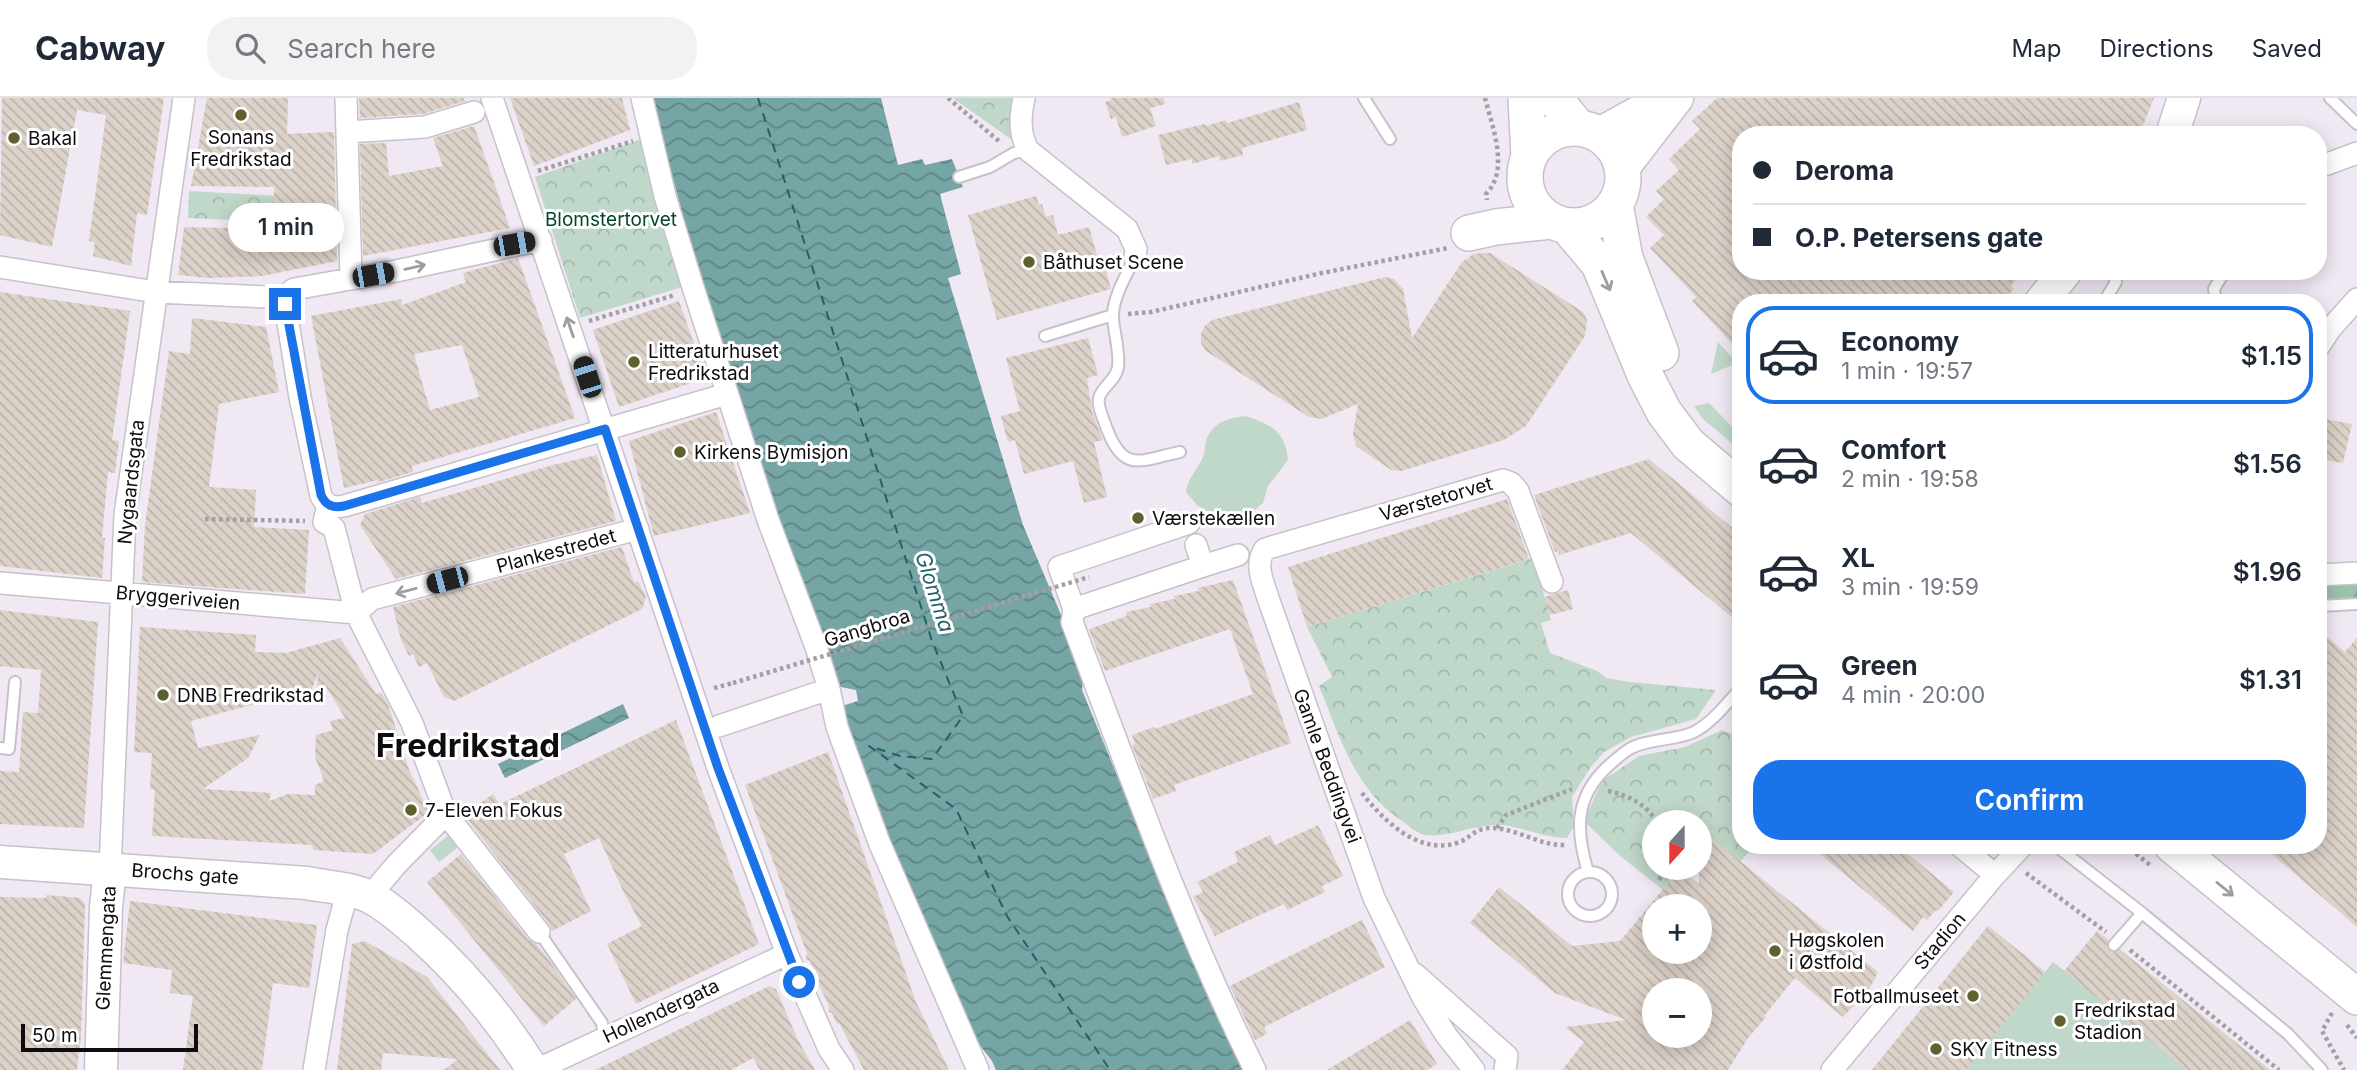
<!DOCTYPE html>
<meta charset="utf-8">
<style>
:root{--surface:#fff;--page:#f2f2f3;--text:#1f2937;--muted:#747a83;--line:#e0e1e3;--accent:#1a73e8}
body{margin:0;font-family:Inter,sans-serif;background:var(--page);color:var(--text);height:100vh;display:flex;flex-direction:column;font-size:26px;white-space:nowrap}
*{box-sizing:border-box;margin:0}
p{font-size:23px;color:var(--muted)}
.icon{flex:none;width:38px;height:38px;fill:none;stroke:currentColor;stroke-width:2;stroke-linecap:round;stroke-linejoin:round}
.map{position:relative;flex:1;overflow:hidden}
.side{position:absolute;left:1732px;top:196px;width:595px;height:560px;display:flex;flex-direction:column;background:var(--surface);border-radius:28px;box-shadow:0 4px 18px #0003}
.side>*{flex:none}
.hud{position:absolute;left:1732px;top:28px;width:595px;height:154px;border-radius:28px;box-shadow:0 4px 18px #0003;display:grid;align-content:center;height:154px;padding:0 21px;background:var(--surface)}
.needle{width:46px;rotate:201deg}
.buttons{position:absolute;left:1642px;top:712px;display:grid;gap:14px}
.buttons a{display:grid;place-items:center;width:70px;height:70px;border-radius:50%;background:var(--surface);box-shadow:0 4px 18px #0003;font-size:35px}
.scale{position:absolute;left:21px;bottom:18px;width:177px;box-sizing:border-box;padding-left:7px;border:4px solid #0e0c0f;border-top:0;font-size:19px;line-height:24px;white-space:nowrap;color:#0e0c0f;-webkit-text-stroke:5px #fff;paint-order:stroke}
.end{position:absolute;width:32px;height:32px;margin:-16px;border:9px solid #1a73e8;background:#fff;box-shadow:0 0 0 4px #fff}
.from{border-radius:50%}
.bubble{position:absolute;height:49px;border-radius:24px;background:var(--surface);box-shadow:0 4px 18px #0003;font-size:23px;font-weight:600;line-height:49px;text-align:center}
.car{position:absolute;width:21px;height:42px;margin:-21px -10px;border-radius:9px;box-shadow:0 0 5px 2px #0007;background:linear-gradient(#222 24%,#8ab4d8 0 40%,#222 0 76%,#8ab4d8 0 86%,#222 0)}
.hud b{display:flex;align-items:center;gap:24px;height:66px;font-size:26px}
.hud b+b{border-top:2px solid var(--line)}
.hud i{width:18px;height:18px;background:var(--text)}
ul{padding:12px 0 0;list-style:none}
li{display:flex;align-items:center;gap:21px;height:98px;margin:0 14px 10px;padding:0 7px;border:4px solid transparent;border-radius:28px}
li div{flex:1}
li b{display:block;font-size:26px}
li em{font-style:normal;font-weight:600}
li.on{border-color:var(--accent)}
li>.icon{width:63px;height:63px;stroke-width:1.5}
.action{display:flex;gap:14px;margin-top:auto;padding:14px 21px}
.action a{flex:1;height:80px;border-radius:28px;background:var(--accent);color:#fff;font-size:28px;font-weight:600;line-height:80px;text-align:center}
header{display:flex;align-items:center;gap:42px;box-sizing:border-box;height:98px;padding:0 35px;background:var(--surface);border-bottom:2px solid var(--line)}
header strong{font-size:33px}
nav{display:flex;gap:38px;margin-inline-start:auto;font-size:24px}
.search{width:490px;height:63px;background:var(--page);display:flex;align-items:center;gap:18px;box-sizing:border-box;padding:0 24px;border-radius:28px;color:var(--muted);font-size:26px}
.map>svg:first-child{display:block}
.green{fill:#c0d8c9}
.forest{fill:url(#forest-firs)}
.park{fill:url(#park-crowns)}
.water{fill:url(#water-waves)}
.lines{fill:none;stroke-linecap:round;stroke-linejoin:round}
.ferry{stroke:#216264;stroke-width:2;stroke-dasharray:9 7;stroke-linecap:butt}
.building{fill:url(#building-back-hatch);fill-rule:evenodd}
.lane-casing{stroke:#c8c1cb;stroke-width:14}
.street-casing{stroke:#c8c1cb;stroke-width:24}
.secondary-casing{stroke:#c8c1cb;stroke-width:35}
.primary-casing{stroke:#c8c1cb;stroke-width:38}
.path{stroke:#a49ea6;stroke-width:4.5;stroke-dasharray:3.5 3.5;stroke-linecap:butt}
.lane{stroke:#fff;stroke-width:10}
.street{stroke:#fff;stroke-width:21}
.secondary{stroke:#fff;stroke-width:32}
.primary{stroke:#fff;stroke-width:35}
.path-bridge{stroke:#a49ea6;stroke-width:4.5;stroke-dasharray:3.5 3.5;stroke-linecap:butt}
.oneway{stroke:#9f9e9f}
.route{stroke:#1a73e8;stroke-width:9}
.poi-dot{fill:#5e612f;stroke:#fff;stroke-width:2.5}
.labels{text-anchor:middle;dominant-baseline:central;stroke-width:6;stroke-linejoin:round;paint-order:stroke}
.poi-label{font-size:19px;fill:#0e0c0f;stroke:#fff;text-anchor:start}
.park-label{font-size:19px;fill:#00462a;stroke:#fff}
.street-label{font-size:19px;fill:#0e0c0f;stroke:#fff}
.water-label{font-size:21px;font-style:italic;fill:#216264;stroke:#fff}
.town-label{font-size:33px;font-weight:bold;fill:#0e0c0f;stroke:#fff}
</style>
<header>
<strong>Cabway</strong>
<div class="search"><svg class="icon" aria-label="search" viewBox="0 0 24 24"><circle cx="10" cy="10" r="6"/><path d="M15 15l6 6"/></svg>Search here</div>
<nav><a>Map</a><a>Directions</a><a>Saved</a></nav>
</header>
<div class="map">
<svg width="2357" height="972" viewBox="0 0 2357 972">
<defs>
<pattern id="forest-firs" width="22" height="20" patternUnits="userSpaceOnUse" patternTransform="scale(1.75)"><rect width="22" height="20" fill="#9cc2ac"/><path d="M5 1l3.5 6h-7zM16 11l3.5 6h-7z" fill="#85a693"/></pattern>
<pattern id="park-crowns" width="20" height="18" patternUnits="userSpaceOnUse" patternTransform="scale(1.75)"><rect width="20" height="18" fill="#c0d8c9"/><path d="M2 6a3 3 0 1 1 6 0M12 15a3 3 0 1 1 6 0" fill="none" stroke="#a4b8ab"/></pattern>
<pattern id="water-waves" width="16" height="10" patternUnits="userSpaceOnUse" patternTransform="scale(1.75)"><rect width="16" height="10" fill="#76a5a6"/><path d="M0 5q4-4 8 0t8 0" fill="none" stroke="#5f8586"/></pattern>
<pattern id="building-back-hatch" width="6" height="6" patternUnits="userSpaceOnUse" patternTransform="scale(1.75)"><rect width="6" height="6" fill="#dcd2c9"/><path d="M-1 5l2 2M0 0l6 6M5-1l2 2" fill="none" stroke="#bcb3ab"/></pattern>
</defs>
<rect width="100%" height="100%" fill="#f0e8f3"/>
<!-- green -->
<path class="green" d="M1718,244L1737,265L1711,276Z
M1709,305L1741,338V353L1703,321L1694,308Z
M1246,318C1272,327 1285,333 1288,362L1268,388L1263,405L1249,417L1217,418L1198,408L1186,394C1188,379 1197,373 1203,359C1205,354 1205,348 1206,343C1212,324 1229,320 1246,318Z
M449,737L458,749L439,764L430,752Z
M1988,828L2045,874L2053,864L2065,873L2097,833L2270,972H1872Z"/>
<!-- forest -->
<path class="forest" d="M2357,478V501L2319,502V481Z"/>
<!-- park -->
<path class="park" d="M954,0H1017L1012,42L957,3Z
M650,38L692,186L580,220L535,79Z
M189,93L278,98L277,124L188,120Z
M1533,460L1551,522L1541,525L1550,555L1597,573L1606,580L1630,584L1716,592L1696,621L1631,639L1604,654L1590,670L1572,699L1574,728L1567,740C1542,740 1522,728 1499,727C1474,726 1450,740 1424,737C1417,735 1408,727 1402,723C1354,691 1340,639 1319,588L1332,579L1307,529Z
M1722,632L1741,640V747H1755L1740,764L1699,732V724H1654V770H1688L1685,774L1680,771L1663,792L1619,757L1584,723L1602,683L1639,658L1685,649Z"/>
<!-- water -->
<path class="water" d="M652,0H881L898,67L922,61L925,67L952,61L963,89L940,96L961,176L948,180L1023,427L1084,571L1082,592L1209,902L1244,972H996L992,963L979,946L891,749L842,608L858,603L856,592L836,588L818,544L773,400L707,210Z
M623,606L629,620L505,680L498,666Z"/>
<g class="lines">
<!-- ferry -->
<path class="ferry" d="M758,0L932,543L963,618L932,661L900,658L869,648L956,711L1007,818L1110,972"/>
</g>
<!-- building -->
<path class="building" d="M2,0H164L147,117L137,115L131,168L93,158L95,144L89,143L106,17L77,12L52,149L0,137Z
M207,0H288L287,36L334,34L337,163L262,178L209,180L178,177L184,129L224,130L269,125L275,89L191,88Z
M359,0H463L465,3L423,16L360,20Z
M510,0H622L630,32L534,68Z
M1110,0H1164L1165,6L1150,10L1156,28L1122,39L1116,19L1111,21L1105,4L1111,2Z
M1717,0H2154L2139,37H1741V173H2025L2011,187L2014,191L2000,205H1741V255L1692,203L1696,199L1650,150L1664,137L1646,119L1664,101L1656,93L1679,72L1669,61L1700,31L1692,23Z
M1299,4L1307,32L1242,50L1243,57L1220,63L1219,58L1192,66V61L1166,67L1158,37L1205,26L1206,28L1226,22L1227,25Z
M474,28L510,130L363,158L360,46L386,45L389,78L443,68L433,40Z
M1036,98L1039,107L1042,106L1046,119L1053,117L1058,137L1089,129L1101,171L1105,169L1111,191L997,222L968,117Z
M1482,155H1490L1572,207L1583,214L1587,222L1585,238L1526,328L1504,342L1401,373L1391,372L1356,348L1353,336L1358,306L1321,321L1309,319L1206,253L1201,245V236L1205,228L1212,222L1385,179L1394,181L1403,191L1412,240L1462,164L1474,156Z
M518,160L575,320L412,368L413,374L376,385L378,382L344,390L311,218L401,201L402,207L466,184L463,175ZM462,247L479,299L430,312L414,256Z
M0,194L130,213L112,342L119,343L115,375L108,374L102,440H105L102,480L0,468Z
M679,203L706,280L619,309L593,232Z
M192,220L266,229L279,294L219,306L209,389L256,392L254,429L309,432L305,496L142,484L145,427L169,253L190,256Z
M1088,240L1098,277L1087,280L1092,314L1103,342L1094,344L1107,399L1084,405L1073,363L1024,376L1015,342L1008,344L1001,318L1020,313L1006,260Z
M716,314L750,415L654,438L629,343Z
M2319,320L2352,326L2343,365L2319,361Z
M597,357L616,423L396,481L360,427L365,416L420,399L422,405L553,367Z
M1649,361L1741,437V527L1631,435L1559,457L1558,453L1555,454L1534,397Z
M1507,401L1529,461L1307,529L1288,469Z
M622,449L634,485L638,483L646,499L642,511L454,603L444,599L427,565L419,569L413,556L409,558L401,542L393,509Z
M1233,482L1291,645L1174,687L1176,693L1153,701L1132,647L1135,646L1132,637L1154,629L1155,631L1253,596L1230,531L1105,573L1089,531L1127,518L1126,514L1151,509L1150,506L1175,501L1174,498L1199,493L1198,490Z
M1568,492L1573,511L1550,517L1544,499Z
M0,512L98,524L84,730L0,726V673L19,674L23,614L38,615L41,572L0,568Z
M140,529L256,537L255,554L286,555L340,540L376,596L382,595L389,609L409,672L429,714L373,756L313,752L312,747L152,738L155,692L150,691L152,655L134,654ZM318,575L317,589L325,587L345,620L330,623L333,632L316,637L315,659L324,683L315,687V697L288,696L269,703L271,695L203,691L248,660L260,637L198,650L191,623L312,591Z
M2319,532L2345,554L2357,540V829L2261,747H2319Z
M676,622L759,846L636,906L607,846L642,828L624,795L599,740L564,756L591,813L552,833L549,826L464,717L493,696L500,706Z
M828,654L916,904L949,972H864L839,925L837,926L832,915L829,914V908L820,889L815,885V878L810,863L806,861L807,855L804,847L745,687Z
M1318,727L1343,778L1322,788L1325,794L1287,812L1284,806L1215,838L1193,799L1203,794L1197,784L1238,764L1234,754L1270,737L1275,747Z
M1699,730L1878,874L1869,892L1843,919L1795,880L1764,918L1766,919L1748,940L1728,972H1562L1584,944L1565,929L1626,922L1555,895L1470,825L1499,789L1572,848L1620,843L1680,771L1699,786ZM1654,808H1699V854H1654ZM1654,892H1699V938H1654Z
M1809,747H1897L1954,794L1938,813L1936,812L1927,822L1923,819L1913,833Z
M461,756L529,842L537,847L546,858L576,901L544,928L427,784Z
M46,797L80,800L85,806L81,939L77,972H0V799L46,800Z
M130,803L317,827L309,890L273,885L262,972H183L193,898L170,895L172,872L123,865Z
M1362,822L1385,869L1264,929L1267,936L1255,942L1230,888Z
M1988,828L2045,874L1966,972H1872Z
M2097,833L2108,842L2106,849L2109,853L2116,855L2120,852L2270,972H2187L2064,873Z
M365,843L427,879L500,972H444L458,961L383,955L381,972H337L352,846Z
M769,888L776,891L798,942L815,972H760L753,960L731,972H595Z
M1410,922L1437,966L1427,972H1327Z"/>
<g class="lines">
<defs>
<path id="lane" d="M1364,0L1390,41
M2330,0L2357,26
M959,79L990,69L1014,55L1028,52
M1135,160C1126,177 1112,201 1113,220C1114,235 1120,254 1118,269C1116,283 1102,288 1099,300C1097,309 1104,322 1107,331C1124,376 1141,362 1180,354
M2103,205L2116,184L2111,173
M2216,205L2214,191L2225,173
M1045,238L1113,217
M2319,508L2357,506
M0,650L9,651L15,584
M2055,747L2142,815L2288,936L2322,972
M1588,774C1576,734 1574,701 1606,670C1614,663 1622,655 1631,650C1650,640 1675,643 1694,634C1712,625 1727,605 1741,590
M1568 796a22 22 0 1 1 44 0a22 22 0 1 1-44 0Z
M539,834L602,925L604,939
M2114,847L2142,815"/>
<path id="street" d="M346,0L351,181
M492,0L718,670L787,856L829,951L843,972
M642,0L665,98L692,186L768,422L816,549L829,591L837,629L879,744L978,972
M1024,0C1020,19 1019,35 1028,52L1127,131L1136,151L1135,160
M347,34L425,29L474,14
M2319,69L2357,55
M541,142L396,173L294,191L287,196L285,206L300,299L321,398C326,408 333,410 344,408L727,296
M0,169L156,194L267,199
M2319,248L2331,230L2357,201
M328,407L324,424L334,430L356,515L412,625L446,716L539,834
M1196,447L1203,468L1074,511L1072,524C1129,675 1183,827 1255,972
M1203,468L1238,457
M2319,477L2357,475
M0,485L356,515
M1074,511L1059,469L1189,425
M356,515L372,501L638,431
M719,628L829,591
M1959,747L1995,777
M110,771L125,417L184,0
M369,799L396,767L446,716
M1415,876L1507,958L1505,972
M314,972L337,832L348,792
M536,972L787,856
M1474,972L1446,937L1423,900L1374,800L1268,500C1263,484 1254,466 1265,451L1503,382L1511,385L1518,393L1552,484
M1832,972L1995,777L2023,747"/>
<path id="secondary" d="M1599,36L1665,0
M2172,37L2184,0
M1623,70L1677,0
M2040,205L2066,173
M0,764L307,785C327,789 351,790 370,799C388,808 403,822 418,835C463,875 501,921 533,972
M101,972L106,809L110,771"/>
<path id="primary" d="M1526,0L1529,59
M1554,0L1578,29
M1525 79a49 49 0 1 1 98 0a49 49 0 1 1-98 0Z
M1615,107L1625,160L1661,255
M1567,128L1599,166L1645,277L1664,314L1688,346L1741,391
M1469,135L1496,129L1551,123
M2172,747L2357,899"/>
</defs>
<!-- lane casing -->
<use href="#lane" class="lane-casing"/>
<!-- street casing -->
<use href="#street" class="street-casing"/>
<!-- secondary casing -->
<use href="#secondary" class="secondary-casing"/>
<!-- primary casing -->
<use href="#primary" class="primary-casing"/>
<!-- path -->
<path class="path" d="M948,0L1000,44
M1485,0C1492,28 1510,72 1486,96L1487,102
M538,73L633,43
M1128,216L1151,214L1322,175L1448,150
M589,223L675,197
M205,421L305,423
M714,590L733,585
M1608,693C1628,697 1646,706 1657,724
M1362,695C1384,723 1418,757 1457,745C1470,741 1474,730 1491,730C1517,730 1539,748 1565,747
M1497,730L1506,717L1572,691
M2125,747L2150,767
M2026,775L2106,834
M1659,782L1666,770
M2130,852L2279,972
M2332,915L2322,933L2344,972
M2347,927L2357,940"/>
<!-- lane -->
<use href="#lane" class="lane"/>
<!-- street -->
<use href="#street" class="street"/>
<!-- secondary -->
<use href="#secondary" class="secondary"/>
<!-- primary -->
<use href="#primary" class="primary"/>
<!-- path-bridge -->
<path class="path-bridge" d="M733,585L1089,479"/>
</g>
<!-- one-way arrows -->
<defs><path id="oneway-shaft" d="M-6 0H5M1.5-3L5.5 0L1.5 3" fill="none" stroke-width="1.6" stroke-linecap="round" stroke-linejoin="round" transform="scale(1.75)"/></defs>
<g class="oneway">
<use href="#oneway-shaft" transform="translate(415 169) rotate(-13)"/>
<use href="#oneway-shaft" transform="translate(1606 183) rotate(67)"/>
<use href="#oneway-shaft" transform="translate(570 229) rotate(-109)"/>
<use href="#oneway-shaft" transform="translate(406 493) rotate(165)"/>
<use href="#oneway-shaft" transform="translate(2225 791) rotate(39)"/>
</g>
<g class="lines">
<!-- route -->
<path class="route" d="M285,206L321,397C326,408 333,410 344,408L605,331L718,670L799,884"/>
</g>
<!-- markers -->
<g class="poi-dot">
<circle cx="241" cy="17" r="7"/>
<circle cx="14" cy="40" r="7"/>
<circle cx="1029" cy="164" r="7"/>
<circle cx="634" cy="264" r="7"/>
<circle cx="680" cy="354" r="7"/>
<circle cx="1138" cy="420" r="7"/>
<circle cx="163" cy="597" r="7"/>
<circle cx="411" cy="712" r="7"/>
<circle cx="1775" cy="853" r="7"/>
<circle cx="1973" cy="898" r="7"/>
<circle cx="2060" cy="923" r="7"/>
<circle cx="1936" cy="951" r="7"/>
</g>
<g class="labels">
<!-- poi labels -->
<g class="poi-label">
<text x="241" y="39" text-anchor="middle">Sonans<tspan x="241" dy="22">Fredrikstad</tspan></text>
<text x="28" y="40">Bakal</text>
<text x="1043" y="164">Båthuset Scene</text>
<text x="648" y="253">Litteraturhuset<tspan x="648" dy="22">Fredrikstad</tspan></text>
<text x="694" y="354">Kirkens Bymisjon</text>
<text x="1152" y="420">Værstekællen</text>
<text x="177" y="597">DNB Fredrikstad</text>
<text x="425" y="712">7-Eleven Fokus</text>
<text x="1789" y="842">Høgskolen<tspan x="1789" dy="22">i Østfold</tspan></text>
<text x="1959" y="898" text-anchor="end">Fotballmuseet</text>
<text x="2074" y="912">Fredrikstad<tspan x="2074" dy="22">Stadion</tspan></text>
<text x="1950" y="951">SKY Fitness</text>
</g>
<!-- park labels -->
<g class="park-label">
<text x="611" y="121">Blomstertorvet</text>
</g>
<!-- street labels -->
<g class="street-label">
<text transform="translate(131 384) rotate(-84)">Nygaardsgata</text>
<text transform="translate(1436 401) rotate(-16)">Værstetorvet</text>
<text transform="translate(556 453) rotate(-15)">Plankestredet</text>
<text transform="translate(178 500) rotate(5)">Bryggeriveien</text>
<text transform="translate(867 530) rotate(-17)">Gangbroa</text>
<text transform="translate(1327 668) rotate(70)">Gamle Beddingvei</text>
<text transform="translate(185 776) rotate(4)">Brochs gate</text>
<text transform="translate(1940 843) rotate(-50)">Stadion</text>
<text transform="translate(106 850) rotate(-87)">Glemmengata</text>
<text transform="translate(661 913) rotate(-25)">Hollendergata</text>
</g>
<!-- water labels -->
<g class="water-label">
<text transform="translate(935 494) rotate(72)">Glomma</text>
</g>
<!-- town labels -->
<g class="town-label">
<text x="468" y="647">Fredrikstad</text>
</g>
</g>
</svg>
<div class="buttons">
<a><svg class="needle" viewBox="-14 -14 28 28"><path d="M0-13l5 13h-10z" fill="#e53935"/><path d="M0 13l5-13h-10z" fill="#747a83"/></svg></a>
<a>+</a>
<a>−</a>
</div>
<div class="scale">50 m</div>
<i class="end from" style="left:799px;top:884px"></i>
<i class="end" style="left:285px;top:206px"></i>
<div class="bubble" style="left:228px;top:105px;width:116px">1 min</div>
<i class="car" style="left:514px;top:146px;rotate:80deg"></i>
<i class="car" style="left:373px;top:177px;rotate:80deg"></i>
<i class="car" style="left:587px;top:279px;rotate:342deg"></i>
<i class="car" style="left:447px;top:482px;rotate:255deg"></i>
<div class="hud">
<b><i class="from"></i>Deroma</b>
<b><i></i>O.P. Petersens gate</b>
</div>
<section class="side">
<ul>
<li class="on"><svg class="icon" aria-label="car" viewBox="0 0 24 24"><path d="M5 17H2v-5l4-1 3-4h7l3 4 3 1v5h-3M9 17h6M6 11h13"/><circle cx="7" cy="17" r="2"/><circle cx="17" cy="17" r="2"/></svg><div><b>Economy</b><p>1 min · 19:57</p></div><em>$1.15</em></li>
<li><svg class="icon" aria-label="car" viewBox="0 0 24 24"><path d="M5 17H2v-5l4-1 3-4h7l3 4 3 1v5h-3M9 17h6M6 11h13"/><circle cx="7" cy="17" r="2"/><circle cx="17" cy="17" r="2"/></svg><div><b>Comfort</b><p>2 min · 19:58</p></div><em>$1.56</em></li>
<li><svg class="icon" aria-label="car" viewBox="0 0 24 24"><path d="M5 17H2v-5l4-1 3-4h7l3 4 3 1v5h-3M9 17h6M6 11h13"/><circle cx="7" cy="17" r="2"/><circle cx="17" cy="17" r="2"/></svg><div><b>XL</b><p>3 min · 19:59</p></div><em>$1.96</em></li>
<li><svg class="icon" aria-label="car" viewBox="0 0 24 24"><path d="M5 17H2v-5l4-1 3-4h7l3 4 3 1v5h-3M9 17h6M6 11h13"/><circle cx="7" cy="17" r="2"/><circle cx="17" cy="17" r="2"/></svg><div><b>Green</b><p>4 min · 20:00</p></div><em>$1.31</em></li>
</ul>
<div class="action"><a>Confirm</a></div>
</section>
</div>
